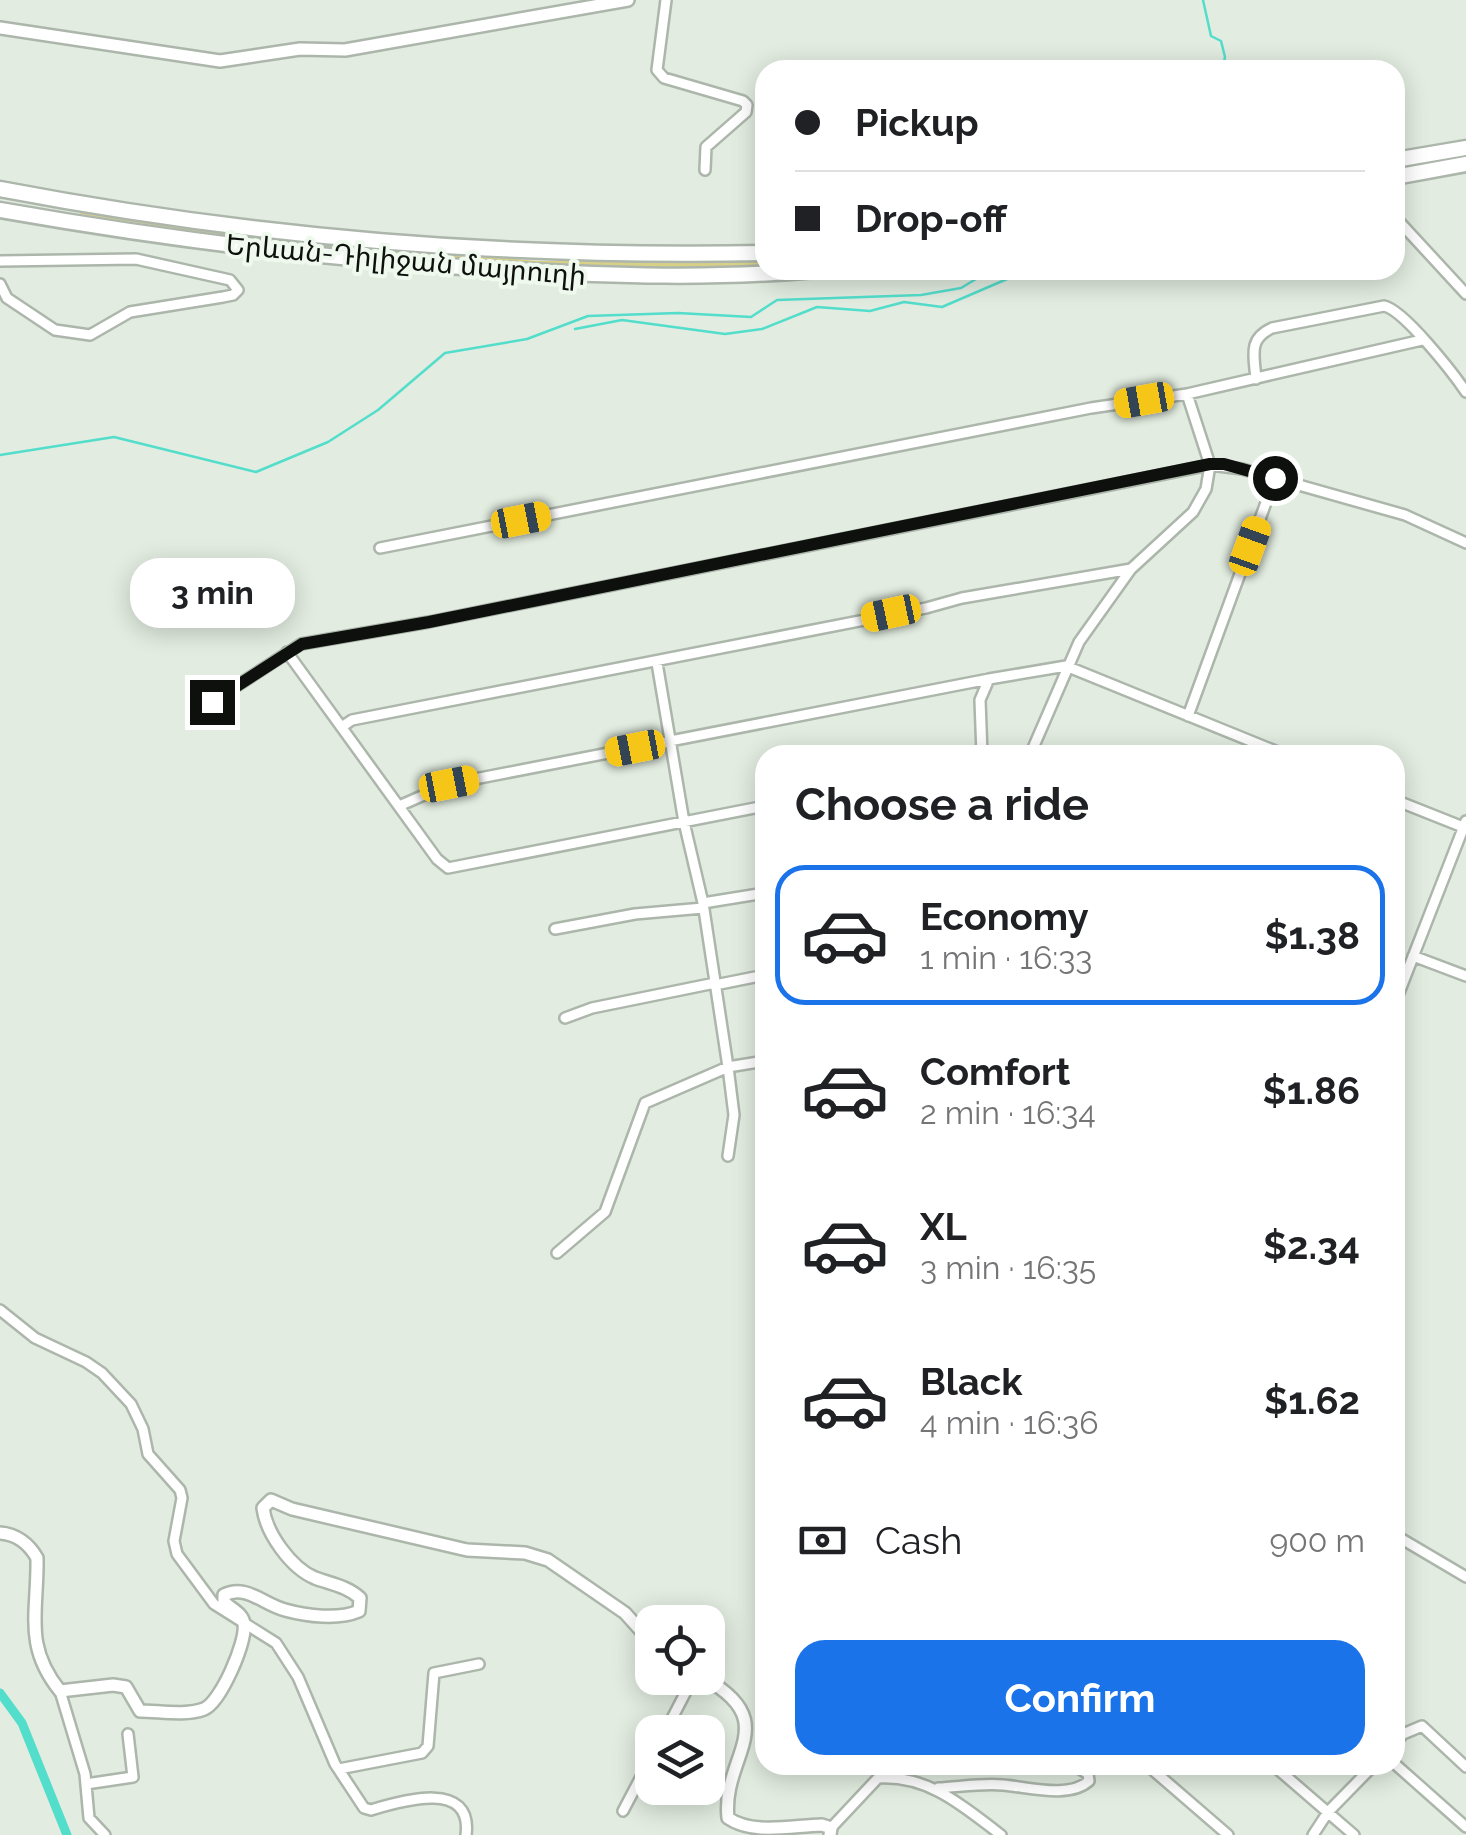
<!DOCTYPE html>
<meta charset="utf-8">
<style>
:root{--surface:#fff;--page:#f6f6f6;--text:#202124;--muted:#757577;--line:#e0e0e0;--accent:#1a73e8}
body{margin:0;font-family:Raleway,"Noto Sans Armenian",sans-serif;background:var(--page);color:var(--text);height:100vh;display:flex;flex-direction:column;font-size:38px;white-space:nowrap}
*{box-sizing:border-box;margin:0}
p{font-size:32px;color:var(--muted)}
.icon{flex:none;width:55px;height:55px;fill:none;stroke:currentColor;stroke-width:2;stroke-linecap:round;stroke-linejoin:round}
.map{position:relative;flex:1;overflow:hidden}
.side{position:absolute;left:755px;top:745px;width:650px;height:1030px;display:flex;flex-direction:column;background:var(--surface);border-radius:30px;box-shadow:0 5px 25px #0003}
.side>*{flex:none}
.banner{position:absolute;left:755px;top:60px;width:650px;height:220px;border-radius:30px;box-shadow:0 5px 25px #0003;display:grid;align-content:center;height:220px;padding:0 40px;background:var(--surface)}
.controls{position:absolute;left:635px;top:1605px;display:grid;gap:20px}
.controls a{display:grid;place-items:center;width:90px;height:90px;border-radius:20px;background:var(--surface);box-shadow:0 5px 25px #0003;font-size:50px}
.end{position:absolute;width:45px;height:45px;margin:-22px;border:12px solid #0d100c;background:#fff;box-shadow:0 0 0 5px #fff}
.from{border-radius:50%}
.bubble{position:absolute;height:70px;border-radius:30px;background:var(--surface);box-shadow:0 5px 25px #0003;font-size:32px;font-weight:700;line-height:70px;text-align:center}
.car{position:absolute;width:30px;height:60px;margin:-30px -15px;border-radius:12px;box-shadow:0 0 8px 2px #0007;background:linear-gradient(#f5c518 24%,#345 0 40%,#f5c518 0 76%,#345 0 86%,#f5c518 0)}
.banner b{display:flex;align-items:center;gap:35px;height:95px;font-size:38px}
.banner b+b{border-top:2px solid var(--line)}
.banner i{width:25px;height:25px;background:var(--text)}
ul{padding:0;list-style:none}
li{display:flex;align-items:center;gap:30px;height:140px;margin:0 20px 15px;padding:0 20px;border:5px solid transparent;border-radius:30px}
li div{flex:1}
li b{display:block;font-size:38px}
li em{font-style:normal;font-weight:700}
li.current{border-color:var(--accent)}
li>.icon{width:90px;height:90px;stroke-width:1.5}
h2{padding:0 40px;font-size:45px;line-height:120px}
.pay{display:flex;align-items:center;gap:25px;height:110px;padding:0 40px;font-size:38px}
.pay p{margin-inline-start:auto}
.cta{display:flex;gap:20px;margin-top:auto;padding:20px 40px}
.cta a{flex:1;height:115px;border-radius:30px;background:var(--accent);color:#fff;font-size:40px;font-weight:700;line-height:115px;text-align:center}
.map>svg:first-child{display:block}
.grass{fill:#d9d088}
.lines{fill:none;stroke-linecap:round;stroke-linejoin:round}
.stream{stroke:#53ddcb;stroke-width:2.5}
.canal{stroke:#53ddcb;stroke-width:9}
.minor-casing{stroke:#acb6ab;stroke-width:14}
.tertiary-casing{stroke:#acb6ab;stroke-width:16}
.trunk-casing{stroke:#acb6ab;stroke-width:19}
.minor{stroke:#fff;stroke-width:9}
.tertiary{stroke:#fff;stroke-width:11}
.trunk{stroke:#fff;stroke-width:14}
.route{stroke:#0d100c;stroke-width:12}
.labels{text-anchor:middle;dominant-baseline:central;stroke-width:8;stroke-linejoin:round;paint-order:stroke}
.street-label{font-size:28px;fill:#0d100c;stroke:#eff9ee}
</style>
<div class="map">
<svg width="1466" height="1835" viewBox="0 0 1466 1835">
<rect width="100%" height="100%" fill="#e2ece0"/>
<!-- grass -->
<path class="grass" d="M81,208L274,236L537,261L765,258V266C699,267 632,271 566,268C403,260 241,240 80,214Z"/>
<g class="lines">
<!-- stream -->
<path class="stream" d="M1203,0L1211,36L1221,41L1225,57L1222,70
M575,329L622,320L725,334L762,329L817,307L870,311L904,302L942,307L1014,276L1042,270
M0,455L114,437L256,472L328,442L378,410L445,353L527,339L588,316L678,313L751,317L777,300L921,295L961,288L991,270"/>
<!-- canal -->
<path class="canal" d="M0,1693L22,1723L67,1835"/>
<defs>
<path id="minor" d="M666,0L657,70L664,78L743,101L747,105L746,112L706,147L705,170
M1395,217L1466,294
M0,261L136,259L230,280L238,290L233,295L223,297L130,312L90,335L55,330L7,298L0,284
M1256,379C1254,355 1248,339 1272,328L1384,306C1404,310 1453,373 1466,392
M380,548L1091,408L1187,394L1422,340
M287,652L437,859L448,868L765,806
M657,663L684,822L703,903L728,1067L734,1115L728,1156
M212,702L301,644L429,622L1210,465L1242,469L1405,515L1466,543
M1188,716L1275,478
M343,726L352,720L926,608L962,598L1131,569
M982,755L980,700L989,679L1066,666L1285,755
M1030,755L1079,642L1131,569L1193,512L1206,489L1210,465L1187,394
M1395,800L1463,827
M399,806L449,784L989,679
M703,903L765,893
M555,929L635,914L703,908
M1413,956L1466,976
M715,985L765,975
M1395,1003L1466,821
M565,1018L592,1008L715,983
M557,1253L605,1212L645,1103L728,1067L765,1061
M0,1310L35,1338L86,1362L102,1373L131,1404L143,1429L148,1454L180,1490L182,1498L174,1541L177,1554L214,1604L276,1643L298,1677L335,1764L364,1808L371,1810C404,1800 473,1780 466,1835
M1395,1535L1466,1577
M60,1691L85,1774L89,1818L105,1835
M665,1732L693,1678
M1395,1743L1403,1734L1422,1726L1466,1767
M1395,1764L1466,1827
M1147,1765L1228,1835
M1273,1765L1354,1835
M339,1769L422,1753L428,1746L434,1673L479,1664
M86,1784L133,1777L128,1734
M938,1788C959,1787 982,1783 1003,1785C1028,1787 1069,1799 1089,1781L1088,1774L1074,1765
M623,1811L652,1756
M831,1828L878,1778C929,1775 963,1806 1001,1835
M1313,1835L1328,1812L1374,1765"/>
<path id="tertiary" d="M0,28L220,61L300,49L345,50L628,0
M0,1533C16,1534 29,1544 37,1558C38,1612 23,1645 60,1691L113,1685L126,1687L140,1711C159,1711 186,1716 204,1709C220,1703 247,1642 244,1624C243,1613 231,1609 224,1602V1595C246,1584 263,1604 285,1610C307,1616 338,1620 359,1611L360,1598C347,1586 331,1584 315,1578C291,1568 266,1533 263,1508L271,1500L292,1509L467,1550L525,1553L548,1560L625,1613L652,1643
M704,1678C785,1723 721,1756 728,1818C753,1835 790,1826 822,1825L831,1828L830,1835"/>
<path id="trunk" d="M1395,160L1466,148
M1395,177L1466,164
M0,189C257,238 504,258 765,253
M0,210C170,240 340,261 512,270C613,276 715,279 816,270"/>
</defs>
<!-- minor casing -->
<use href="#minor" class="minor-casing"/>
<!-- tertiary casing -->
<use href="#tertiary" class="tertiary-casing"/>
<!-- trunk casing -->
<use href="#trunk" class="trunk-casing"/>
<!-- minor -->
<use href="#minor" class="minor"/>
<!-- tertiary -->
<use href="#tertiary" class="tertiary"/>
<!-- trunk -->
<use href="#trunk" class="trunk"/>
</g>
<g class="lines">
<!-- route -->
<path class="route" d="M212,702L302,644L429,622L1210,464H1224L1275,478"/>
</g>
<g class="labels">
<!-- street labels -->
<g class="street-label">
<text transform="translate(406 260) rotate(5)">Երևան-Դիլիջան մայրուղի</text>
</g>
</g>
</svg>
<div class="controls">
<a><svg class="icon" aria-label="locate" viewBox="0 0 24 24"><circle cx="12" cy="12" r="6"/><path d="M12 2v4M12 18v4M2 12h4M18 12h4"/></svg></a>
<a><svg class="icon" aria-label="layers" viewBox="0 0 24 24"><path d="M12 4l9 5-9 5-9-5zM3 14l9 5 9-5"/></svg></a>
</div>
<i class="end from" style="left:1275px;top:478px"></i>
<i class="end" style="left:212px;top:702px"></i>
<div class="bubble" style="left:130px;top:558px;width:165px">3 min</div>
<i class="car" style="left:1144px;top:400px;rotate:260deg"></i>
<i class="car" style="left:521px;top:520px;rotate:79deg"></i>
<i class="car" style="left:1250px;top:546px;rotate:20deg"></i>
<i class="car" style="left:891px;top:613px;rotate:258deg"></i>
<i class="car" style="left:635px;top:748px;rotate:259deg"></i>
<i class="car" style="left:449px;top:784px;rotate:79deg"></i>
<div class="banner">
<b><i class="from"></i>Pickup</b>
<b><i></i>Drop-off</b>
</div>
<section class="side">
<h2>Choose a ride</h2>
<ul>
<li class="current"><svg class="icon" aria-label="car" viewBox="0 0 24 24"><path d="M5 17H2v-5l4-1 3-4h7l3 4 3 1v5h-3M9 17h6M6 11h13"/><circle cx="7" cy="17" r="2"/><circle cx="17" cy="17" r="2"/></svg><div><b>Economy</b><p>1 min · 16:33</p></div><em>$1.38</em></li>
<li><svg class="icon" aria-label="car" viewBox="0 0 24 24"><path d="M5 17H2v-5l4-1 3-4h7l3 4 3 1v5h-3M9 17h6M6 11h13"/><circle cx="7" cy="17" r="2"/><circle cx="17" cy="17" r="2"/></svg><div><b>Comfort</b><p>2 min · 16:34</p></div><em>$1.86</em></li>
<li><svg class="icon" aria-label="car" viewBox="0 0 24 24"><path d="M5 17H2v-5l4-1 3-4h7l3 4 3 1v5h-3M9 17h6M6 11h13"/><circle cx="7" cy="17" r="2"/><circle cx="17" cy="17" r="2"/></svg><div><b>XL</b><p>3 min · 16:35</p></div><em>$2.34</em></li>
<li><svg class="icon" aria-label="car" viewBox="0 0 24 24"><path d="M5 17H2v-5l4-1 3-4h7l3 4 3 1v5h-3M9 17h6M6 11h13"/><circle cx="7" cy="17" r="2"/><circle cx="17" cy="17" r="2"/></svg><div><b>Black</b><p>4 min · 16:36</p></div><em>$1.62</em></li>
</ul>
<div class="pay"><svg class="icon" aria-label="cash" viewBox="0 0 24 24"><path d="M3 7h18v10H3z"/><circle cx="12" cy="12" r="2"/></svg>Cash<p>900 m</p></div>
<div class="cta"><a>Confirm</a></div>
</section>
</div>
